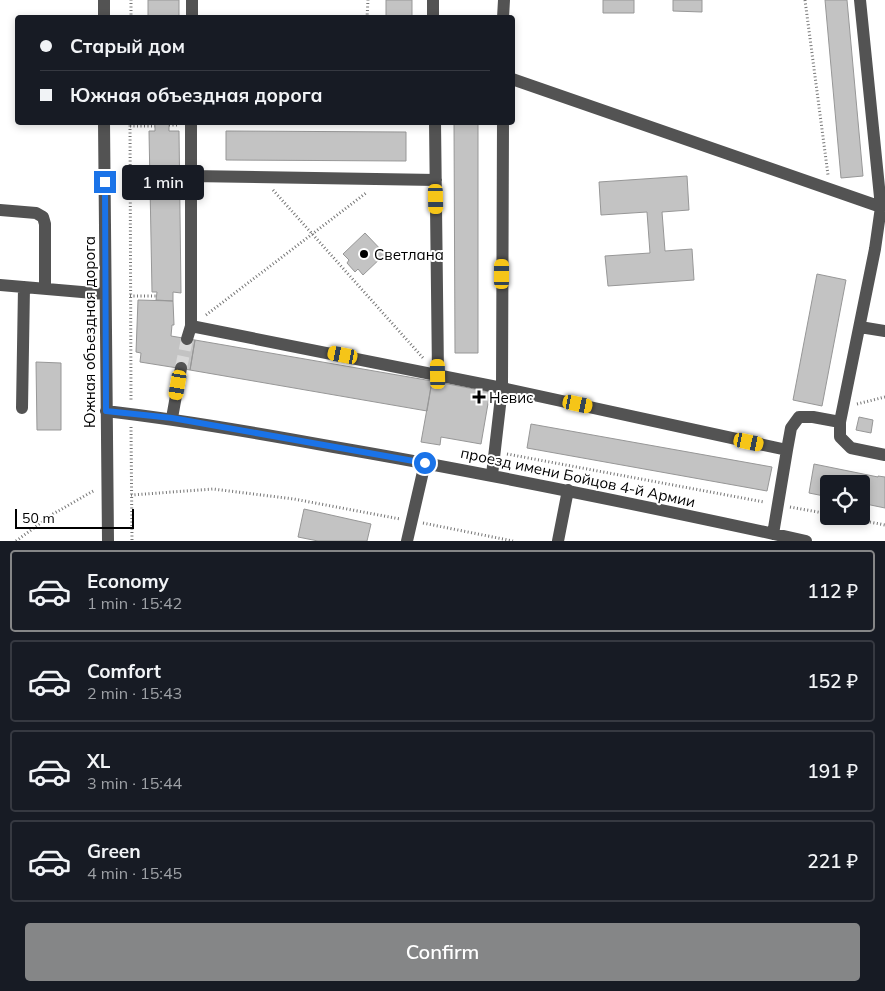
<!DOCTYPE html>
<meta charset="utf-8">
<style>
:root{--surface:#171b24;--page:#242831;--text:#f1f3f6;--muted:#9ea1a6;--line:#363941;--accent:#858687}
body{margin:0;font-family:Mulish,sans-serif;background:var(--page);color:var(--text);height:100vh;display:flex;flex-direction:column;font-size:19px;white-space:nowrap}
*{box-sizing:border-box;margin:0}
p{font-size:16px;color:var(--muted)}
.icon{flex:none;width:28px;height:28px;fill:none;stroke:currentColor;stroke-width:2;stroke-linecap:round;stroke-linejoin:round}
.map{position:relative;height:541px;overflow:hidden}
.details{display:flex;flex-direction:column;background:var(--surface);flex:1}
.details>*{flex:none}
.banner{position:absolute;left:15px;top:15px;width:500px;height:110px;border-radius:5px;box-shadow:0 2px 8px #0003;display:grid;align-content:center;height:110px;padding:0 25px;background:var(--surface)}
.controls{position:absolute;left:820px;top:475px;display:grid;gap:10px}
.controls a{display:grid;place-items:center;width:50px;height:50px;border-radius:5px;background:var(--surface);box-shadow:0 2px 8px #0003;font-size:25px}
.scale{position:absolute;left:15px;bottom:12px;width:119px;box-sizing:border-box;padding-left:5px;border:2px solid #000;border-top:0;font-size:14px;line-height:18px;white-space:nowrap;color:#000;-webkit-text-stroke:4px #fff;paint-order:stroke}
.end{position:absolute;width:22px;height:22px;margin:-11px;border:6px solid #1a73e8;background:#fff;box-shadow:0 0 0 2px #fff}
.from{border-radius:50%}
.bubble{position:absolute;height:35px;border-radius:5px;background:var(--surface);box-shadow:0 2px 8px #0003;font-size:16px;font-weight:600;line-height:35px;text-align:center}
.car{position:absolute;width:15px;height:30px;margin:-15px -8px;border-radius:6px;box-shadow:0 0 4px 1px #0007;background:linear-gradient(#f5c518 24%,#345 0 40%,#f5c518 0 76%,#345 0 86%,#f5c518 0)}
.banner b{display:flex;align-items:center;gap:18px;height:48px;font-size:19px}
.banner b+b{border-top:1px solid var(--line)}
.banner i{width:12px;height:12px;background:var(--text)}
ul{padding:9px 0 0;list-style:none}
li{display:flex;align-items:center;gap:15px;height:82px;margin:0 10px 8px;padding:0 15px;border:2px solid var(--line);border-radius:5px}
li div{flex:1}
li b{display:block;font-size:19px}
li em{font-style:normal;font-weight:600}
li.current{border-color:var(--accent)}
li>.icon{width:45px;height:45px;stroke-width:1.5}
.button{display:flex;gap:10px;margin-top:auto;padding:10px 25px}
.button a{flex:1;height:58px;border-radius:5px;background:var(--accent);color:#fff;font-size:20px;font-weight:600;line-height:58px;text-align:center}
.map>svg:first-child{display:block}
.building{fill:#c3c3c3;stroke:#979797}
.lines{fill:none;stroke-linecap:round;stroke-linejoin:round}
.minor-tunnel{stroke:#d9d9d9;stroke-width:12;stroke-dasharray:12 6;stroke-linecap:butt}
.path{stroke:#757575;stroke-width:3;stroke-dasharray:1 2.5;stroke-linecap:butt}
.minor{stroke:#535353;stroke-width:12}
.route{stroke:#1a73e8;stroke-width:6}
.poi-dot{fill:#000;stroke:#fff;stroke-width:2}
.labels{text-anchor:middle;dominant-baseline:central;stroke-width:4;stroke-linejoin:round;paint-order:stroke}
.poi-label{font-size:15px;fill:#000;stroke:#fff;text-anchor:start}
.street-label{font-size:15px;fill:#000;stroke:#fff}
</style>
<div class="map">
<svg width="885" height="541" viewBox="0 0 885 541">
<rect width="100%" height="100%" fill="#fff"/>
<!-- building -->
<path class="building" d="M148,0H179V18H148Z
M386,0H412V18H386Z
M603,0H634V13H603Z
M673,0H702V12L673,11Z
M825,0H847L863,176L841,178Z
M155,122H169V131H179L181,293L173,292V301L156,300L157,292H152L149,131H155Z
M454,122H478V353H455Z
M226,131L406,132V161L226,160Z
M687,176L689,210L662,212L665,251L692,249L694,280L608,286L605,256L650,253L647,212L601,215L599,182Z
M365,233L385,254L363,275L358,269L355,272L347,263L349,260L343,254Z
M817,274L846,280L822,406L793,400Z
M138,300L173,301L174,325H172L171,336L195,340L190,370L140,362L141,353L136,352Z
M195,340L432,381L427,411L190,370Z
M36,362L61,363V430H37Z
M432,381L490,392L481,444L441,437L440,445L421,442Z
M859,417L873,420L871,433L856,430Z
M531,424L772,467L767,491L527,448Z
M814,464L878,477V476L885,477V508L861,503V484H829V497L809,493Z
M304,509L371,524L367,541H318L298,537Z"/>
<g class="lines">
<!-- minor-tunnel -->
<path class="minor-tunnel" d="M181,368L187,339"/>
<!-- path -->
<path class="path" d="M805,0L828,175
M131,18V0
M367,18L368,0
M130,122L131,400
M169,125H178
M130,126H155
M273,190L424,359
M130,296H156
M206,315L366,193
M857,404L885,397
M131,427L132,541
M507,454L764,502
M131,495L213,489L294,499L400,519
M790,507L829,514
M839,516L885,525
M423,523L513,541
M16,541L53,514L95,490"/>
<!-- minor -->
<path class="minor" d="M104,0V18
M192,18V0
M433,18V0
M503,18L504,0
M512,79L881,207
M104,122L108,541
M435,122L438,374
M191,176L436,180
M0,210L36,213L43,217L45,224V289
M0,285L105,294
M191,326L502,388L503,122
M860,327L885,331
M187,339L191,326V122
M22,408L24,287
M106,411C183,420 258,433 334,447C492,474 650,507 806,541
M172,418L181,368
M840,422L875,249L881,207L860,0
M492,475L502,388L787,450L791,428L799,417H813L840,422V437L851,448L885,455
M773,534L787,450
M407,541L425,463
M558,541L568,490"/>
</g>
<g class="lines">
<!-- route -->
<path class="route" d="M105,182L106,411L172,418L425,463"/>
</g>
<!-- markers -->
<g class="poi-dot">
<circle cx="364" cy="254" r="5"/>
<path d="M476.5 389.5h5v5h5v5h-5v5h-5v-5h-5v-5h5z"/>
</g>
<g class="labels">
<!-- poi labels -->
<g class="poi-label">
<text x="374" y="254">Светлана</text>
<text x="489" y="397">Невис</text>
</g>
<!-- street labels -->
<g class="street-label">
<text transform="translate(89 332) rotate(-90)">Южная объездная дорога</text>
<text transform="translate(578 477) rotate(12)">проезд имени Бойцов 4-й Армии</text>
</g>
</g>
</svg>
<div class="controls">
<a><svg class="icon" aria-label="locate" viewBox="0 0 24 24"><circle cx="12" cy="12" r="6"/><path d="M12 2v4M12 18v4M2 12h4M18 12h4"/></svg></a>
</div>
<div class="scale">50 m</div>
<i class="end from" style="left:425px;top:463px"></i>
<i class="end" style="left:105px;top:182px"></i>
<div class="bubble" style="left:122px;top:165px;width:82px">1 min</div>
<i class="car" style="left:436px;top:199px;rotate:179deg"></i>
<i class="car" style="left:502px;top:274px;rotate:0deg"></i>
<i class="car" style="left:343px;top:355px;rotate:281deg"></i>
<i class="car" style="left:438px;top:374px;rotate:359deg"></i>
<i class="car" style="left:178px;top:385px;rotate:190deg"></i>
<i class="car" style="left:578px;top:404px;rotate:102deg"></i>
<i class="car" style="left:749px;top:442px;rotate:102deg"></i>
<div class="banner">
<b><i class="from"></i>Старый дом</b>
<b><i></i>Южная объездная дорога</b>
</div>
</div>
<section class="details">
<ul>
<li class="current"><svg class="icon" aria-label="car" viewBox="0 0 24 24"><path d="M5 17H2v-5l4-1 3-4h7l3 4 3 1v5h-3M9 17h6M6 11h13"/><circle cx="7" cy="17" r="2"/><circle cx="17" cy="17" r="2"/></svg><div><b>Economy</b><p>1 min · 15:42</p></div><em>112 ₽</em></li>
<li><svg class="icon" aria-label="car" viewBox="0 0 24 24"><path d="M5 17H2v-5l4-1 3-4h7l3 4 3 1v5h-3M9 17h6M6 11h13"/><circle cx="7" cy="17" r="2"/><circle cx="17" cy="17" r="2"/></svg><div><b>Comfort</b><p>2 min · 15:43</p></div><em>152 ₽</em></li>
<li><svg class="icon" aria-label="car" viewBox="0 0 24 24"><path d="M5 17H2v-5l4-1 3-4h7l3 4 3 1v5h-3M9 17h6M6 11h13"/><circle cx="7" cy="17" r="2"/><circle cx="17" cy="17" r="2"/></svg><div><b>XL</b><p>3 min · 15:44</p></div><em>191 ₽</em></li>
<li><svg class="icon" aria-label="car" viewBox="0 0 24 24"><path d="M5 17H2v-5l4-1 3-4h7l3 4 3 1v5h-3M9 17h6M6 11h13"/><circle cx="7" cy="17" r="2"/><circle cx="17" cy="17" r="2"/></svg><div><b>Green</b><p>4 min · 15:45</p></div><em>221 ₽</em></li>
</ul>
<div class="button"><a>Confirm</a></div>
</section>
